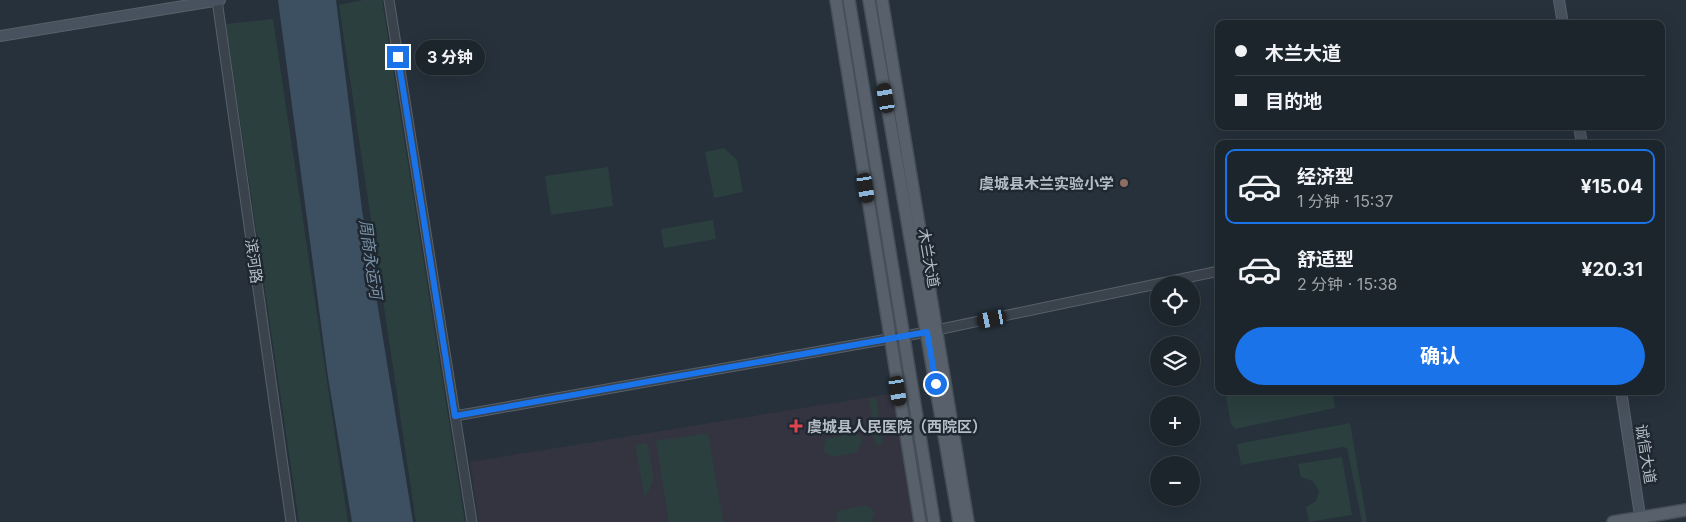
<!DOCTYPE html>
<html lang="zh">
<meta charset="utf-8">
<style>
:root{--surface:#1c252c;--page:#252d34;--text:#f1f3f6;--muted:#a0a5a9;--line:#3a4248;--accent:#1a73e8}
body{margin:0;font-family:Inter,"Noto Sans SC",sans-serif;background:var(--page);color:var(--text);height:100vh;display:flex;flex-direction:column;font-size:19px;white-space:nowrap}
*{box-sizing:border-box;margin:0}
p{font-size:16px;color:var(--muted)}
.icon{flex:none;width:28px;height:28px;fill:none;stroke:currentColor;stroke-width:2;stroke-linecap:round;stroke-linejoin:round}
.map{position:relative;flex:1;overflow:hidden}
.side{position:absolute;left:1215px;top:140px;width:450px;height:255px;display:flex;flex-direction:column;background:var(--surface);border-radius:10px;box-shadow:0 5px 20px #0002,0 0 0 1px var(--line)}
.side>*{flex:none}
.top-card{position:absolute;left:1215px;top:20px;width:450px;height:110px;border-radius:10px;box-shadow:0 5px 20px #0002,0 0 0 1px var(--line);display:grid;align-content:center;height:110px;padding:0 20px;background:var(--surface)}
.fabs{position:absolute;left:1150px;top:276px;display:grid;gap:10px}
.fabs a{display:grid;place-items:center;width:50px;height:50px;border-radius:50%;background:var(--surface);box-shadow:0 5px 20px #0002,0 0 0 1px var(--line);font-size:25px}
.end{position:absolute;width:22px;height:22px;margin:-11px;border:6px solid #1a73e8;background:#fff;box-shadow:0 0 0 2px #fff}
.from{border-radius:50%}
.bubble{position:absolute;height:35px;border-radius:18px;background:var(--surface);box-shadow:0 5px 20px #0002,0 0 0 1px var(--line);font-size:16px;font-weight:700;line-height:35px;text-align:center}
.car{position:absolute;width:15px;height:30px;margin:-15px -8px;border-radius:6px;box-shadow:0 0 4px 1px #0007;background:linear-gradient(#222 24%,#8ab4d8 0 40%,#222 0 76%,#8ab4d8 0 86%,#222 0)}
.top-card b{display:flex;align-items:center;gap:18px;height:48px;font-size:19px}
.top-card b+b{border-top:1px solid var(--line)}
.top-card i{width:12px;height:12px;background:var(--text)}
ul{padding:9px 0 0;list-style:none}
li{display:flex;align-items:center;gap:15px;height:75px;margin:0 10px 8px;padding:0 10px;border:2px solid transparent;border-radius:10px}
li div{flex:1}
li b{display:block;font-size:19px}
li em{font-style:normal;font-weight:700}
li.current{border-color:var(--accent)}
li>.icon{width:45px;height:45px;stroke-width:1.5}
.cta{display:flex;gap:10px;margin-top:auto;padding:10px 20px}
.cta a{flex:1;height:58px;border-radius:30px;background:var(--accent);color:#fff;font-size:20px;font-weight:700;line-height:58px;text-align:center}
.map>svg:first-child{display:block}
.medical{fill:#343440}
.green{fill:#2b3f3e}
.water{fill:#3d5061}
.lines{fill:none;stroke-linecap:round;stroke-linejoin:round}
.tertiary-casing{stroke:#586069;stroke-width:11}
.secondary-casing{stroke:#586069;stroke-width:12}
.primary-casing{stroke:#464e57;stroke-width:14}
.tertiary{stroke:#3a424b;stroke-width:9}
.secondary{stroke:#48525e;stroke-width:10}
.primary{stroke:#58616b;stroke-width:11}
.route{stroke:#1a73e8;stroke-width:6}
.education-dot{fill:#8d6e63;stroke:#1f2730;stroke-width:2}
.health-dot{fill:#e0444e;stroke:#1f2730;stroke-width:2}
.labels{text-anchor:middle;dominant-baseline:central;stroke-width:5;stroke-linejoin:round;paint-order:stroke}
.poi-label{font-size:15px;font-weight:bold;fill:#b5bdc6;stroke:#1f2730;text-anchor:end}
.street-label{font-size:15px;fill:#b5bdc6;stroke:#1f2730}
.water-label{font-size:16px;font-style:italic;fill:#7991a6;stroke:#1f2730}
</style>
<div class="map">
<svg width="1686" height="522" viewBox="0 0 1686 522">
<rect width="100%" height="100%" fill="#26313b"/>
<!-- medical -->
<path class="medical" d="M895,393L916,522H479L470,462Z"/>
<!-- green -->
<path class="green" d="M363,0H382L465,522H416L339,5Z
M273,19L348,522H299L226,24Z
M724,148L737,160L743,192L714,198L705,152Z
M608,167L613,206L551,215L545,176Z
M713,220L716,239L664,248L661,229Z
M1225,391H1333L1335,408L1235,429L1231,424Z
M876,398L883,444L876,445L869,399Z
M1350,423L1367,522H1362L1347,448L1343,447L1241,465L1237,444Z
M708,433L723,522H669L656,441Z
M854,433L860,436L862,441L857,452C846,454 830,461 823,450L826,439Z
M647,443L654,479L645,499L635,445Z
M1342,457L1352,515L1309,522L1306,507L1316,501L1319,491L1313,481L1301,477L1298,464Z
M866,505L872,509L874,513L871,522H835L838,511Z"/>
<!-- water -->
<path class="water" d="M278,0H336L362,210L413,522H352L328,377Z"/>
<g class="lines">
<defs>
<path id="tertiary" d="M217,0L291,522
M389,0L472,522
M455,416L927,332L1219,271"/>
<path id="secondary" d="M1559,0L1563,24
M0,36L220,0
M1579,126L1582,144
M1621,391L1641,522"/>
<path id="primary" d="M836,0L920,522
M849,0L934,522
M869,0L959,522
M882,0L968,522
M1613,522L1686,510"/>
</defs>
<!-- tertiary casing -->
<use href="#tertiary" class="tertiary-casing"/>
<!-- secondary casing -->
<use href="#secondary" class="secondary-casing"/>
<!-- primary casing -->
<use href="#primary" class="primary-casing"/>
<!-- tertiary -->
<use href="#tertiary" class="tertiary"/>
<!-- secondary -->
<use href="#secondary" class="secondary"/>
<!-- primary -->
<use href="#primary" class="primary"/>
</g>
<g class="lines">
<!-- route -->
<path class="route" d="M398,57L455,416L927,332L936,384"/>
</g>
<!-- markers -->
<circle class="education-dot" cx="1124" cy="183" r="5"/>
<path class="health-dot" d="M793.5 418.5h5v5h5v5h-5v5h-5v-5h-5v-5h5z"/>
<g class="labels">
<!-- poi labels -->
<g class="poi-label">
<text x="1114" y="183">虞城县木兰实验小学</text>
<text x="807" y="426" text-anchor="start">虞城县人民医院（西院区）</text>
</g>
<!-- street labels -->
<g class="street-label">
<text transform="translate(929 258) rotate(80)">木兰大道</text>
<text transform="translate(254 261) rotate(82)">滨河路</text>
<text transform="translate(1646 454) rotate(81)">诚信大道</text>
</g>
<!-- water labels -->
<g class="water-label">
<text transform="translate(371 259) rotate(82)">周商永运河</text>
</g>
</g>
</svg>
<div class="fabs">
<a><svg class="icon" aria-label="locate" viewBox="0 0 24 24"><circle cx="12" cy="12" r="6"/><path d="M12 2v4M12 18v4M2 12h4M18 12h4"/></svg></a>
<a><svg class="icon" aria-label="layers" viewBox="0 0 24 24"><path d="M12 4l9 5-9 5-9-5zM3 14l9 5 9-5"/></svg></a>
<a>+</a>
<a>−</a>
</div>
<i class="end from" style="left:936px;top:384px"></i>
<i class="end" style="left:398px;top:57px"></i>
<div class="bubble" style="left:415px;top:40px;width:70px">3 分钟</div>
<i class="car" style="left:886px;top:98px;rotate:350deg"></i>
<i class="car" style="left:866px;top:188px;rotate:171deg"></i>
<i class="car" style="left:992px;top:319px;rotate:258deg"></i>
<i class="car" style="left:898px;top:391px;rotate:171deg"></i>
<div class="top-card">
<b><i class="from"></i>木兰大道</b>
<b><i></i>目的地</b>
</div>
<section class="side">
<ul>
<li class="current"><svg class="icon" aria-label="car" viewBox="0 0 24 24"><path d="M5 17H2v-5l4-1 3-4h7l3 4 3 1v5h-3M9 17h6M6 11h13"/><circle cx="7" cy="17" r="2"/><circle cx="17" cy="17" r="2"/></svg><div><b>经济型</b><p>1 分钟 · 15:37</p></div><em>¥15.04</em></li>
<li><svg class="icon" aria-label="car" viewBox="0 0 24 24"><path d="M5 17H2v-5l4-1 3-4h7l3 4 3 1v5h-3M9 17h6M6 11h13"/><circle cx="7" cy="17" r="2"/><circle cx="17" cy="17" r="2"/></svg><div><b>舒适型</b><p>2 分钟 · 15:38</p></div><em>¥20.31</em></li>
</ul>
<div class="cta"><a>确认</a></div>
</section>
</div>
